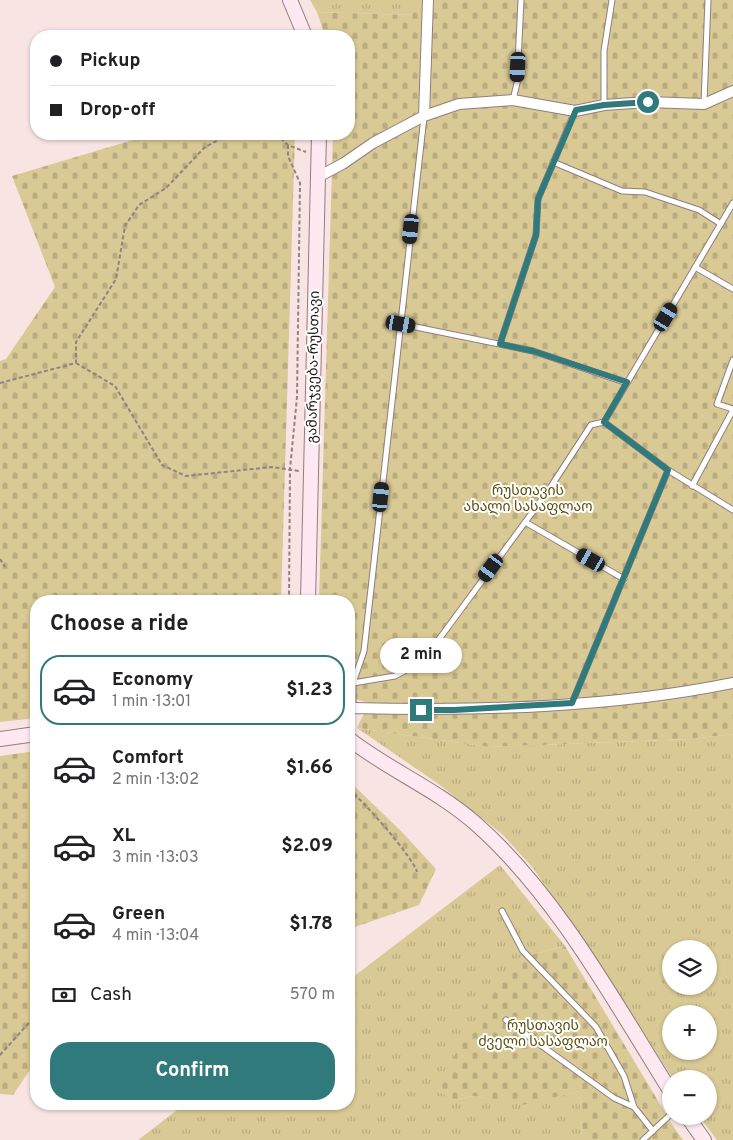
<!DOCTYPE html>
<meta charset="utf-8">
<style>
:root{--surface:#fff;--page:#f2f2f2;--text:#202124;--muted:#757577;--line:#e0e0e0;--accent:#307a7b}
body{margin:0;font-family:Overpass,"Noto Sans Georgian",sans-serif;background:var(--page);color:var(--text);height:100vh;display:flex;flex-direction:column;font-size:19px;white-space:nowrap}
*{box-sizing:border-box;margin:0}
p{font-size:16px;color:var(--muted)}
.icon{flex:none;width:28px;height:28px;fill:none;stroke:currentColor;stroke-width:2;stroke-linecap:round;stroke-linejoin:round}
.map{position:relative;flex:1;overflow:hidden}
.side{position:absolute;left:30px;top:595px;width:325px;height:515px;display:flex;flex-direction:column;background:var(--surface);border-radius:20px;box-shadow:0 1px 4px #0004}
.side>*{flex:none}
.banner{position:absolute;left:30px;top:30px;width:325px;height:110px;border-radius:20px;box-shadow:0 1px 4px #0004;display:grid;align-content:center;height:110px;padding:0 20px;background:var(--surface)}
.controls{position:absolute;left:662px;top:940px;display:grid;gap:10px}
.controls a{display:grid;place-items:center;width:55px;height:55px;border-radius:50%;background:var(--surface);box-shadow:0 1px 4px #0004;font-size:25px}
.end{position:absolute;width:22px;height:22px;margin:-11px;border:6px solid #307a7b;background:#fff;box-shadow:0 0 0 2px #fff}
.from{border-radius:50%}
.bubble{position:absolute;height:35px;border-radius:18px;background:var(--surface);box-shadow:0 1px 4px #0004;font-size:16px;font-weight:700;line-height:35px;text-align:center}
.car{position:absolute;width:15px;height:30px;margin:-15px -8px;border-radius:6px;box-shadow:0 0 4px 1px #0007;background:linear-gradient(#222 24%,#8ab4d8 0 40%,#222 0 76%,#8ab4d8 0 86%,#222 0)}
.banner b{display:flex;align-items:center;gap:18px;height:48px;font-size:19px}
.banner b+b{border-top:1px solid var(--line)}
.banner i{width:12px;height:12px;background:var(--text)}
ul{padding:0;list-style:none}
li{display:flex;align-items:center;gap:15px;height:70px;margin:0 10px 8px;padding:0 10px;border:2px solid transparent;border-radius:20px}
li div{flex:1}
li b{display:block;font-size:19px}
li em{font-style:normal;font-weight:700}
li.current{border-color:var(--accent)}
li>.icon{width:45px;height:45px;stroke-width:1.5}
h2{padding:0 20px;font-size:22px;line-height:60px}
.pay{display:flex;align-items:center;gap:12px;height:55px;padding:0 20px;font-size:19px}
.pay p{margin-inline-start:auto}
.cta{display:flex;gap:10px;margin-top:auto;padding:10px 20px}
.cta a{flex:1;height:58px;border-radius:20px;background:var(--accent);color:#fff;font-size:20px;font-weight:700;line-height:58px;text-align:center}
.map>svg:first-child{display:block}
.grass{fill:url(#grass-tufts);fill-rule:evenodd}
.cemetery{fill:url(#cemetery-stones)}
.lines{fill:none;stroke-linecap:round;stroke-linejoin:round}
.service-casing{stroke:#907e7d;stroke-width:7}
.minor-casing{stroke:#907e7d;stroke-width:12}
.secondary-casing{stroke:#907e7d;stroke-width:16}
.path{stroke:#908382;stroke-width:2;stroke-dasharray:4 2.5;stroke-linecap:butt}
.service{stroke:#fff;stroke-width:5}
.minor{stroke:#fff;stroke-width:10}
.secondary{stroke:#fee9f3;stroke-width:14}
.route{stroke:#307a7b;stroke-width:6}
.labels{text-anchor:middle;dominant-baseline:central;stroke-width:4;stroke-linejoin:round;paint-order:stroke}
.street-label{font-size:14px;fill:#1c1615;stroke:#fff}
.park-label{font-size:14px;fill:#5e4d0e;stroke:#fff}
</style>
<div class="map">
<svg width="733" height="1140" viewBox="0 0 733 1140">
<defs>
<pattern id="grass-tufts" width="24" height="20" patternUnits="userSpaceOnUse" patternTransform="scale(1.25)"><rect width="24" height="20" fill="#d9c995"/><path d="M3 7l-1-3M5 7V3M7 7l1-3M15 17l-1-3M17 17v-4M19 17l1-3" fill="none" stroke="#baac80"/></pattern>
<pattern id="cemetery-stones" width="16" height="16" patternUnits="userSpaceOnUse" patternTransform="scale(1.25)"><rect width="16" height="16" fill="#d9c995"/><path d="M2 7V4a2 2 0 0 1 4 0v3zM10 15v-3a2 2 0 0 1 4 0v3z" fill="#baac80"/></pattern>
</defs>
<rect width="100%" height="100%" fill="#f8e5e3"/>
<!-- grass -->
<path class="grass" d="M310,0H414V15L317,12Z
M357,728L489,747L690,739L733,734V1140H717L699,1116H709V1079H673L615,988L533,868L503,835L440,785ZM671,949H709V986H671ZM671,1014H709V1051H671Z
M500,865L565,946L515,959L453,1100L474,1096L522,1104L580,1091L582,1140H138L185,1104H349V980Z"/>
<!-- cemetery -->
<path class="cemetery" d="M414,0H733V734L690,739L489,747L357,728L369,703L349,697V601H319L333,134H349V36H325L317,12L413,15Z
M153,134H295L281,601H36V718L0,722V361L6,359L55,287L12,176Z
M36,751V1061L13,1095L0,1094V756Z
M349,781L401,831L436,869L419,905L349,929Z
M565,946L675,1129L683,1140H582L580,1091L522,1105L474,1096L453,1100L434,1089L515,959Z"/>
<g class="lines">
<defs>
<path id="service" d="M513,100L517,83L521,0
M704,103L708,0
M604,105V51L612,0
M553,162L622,191L645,192L699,210L721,224
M695,267L733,289
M401,324L533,351L627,383
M500,344L536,235L538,199L575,111
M733,360L717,404L733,409
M604,422L668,470L733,510
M692,486L733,410
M525,522L624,579
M353,683L395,676L423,661L548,491L591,425L604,422L733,203
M572,703L668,470
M353,708V683L364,651L424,117
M502,911L523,951L596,1027L624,1076L634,1107
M506,1020L614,1098L634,1107L653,1131
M643,1140L671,1114"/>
<path id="minor" d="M424,116L428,0
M318,177L344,163L373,143L424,116L459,104L513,100L575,111L604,105L648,102L704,104L733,91
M349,711L353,708C478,711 611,708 733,683"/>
<path id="secondary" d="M290,0L305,36
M308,601L319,134
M0,739L36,734
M349,739C389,770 436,789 475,823C556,894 614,1001 671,1092
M687,1116L704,1140"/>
</defs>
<!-- service casing -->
<use href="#service" class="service-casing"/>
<!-- minor casing -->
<use href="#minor" class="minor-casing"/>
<!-- secondary casing -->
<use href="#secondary" class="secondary-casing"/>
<!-- path -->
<path class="path" d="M276,134L288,145L306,152
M288,145V156L300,183L297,397L290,469L289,601
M76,363L115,386L162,465L186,476L272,467L299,471
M0,383L76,363V342L116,279L125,226L139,205L166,188L205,147L230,134
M0,559L5,567
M349,790C362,799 413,857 417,872
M0,1055L36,1015"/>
<!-- service -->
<use href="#service" class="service"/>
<!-- minor -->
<use href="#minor" class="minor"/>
<!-- secondary -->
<use href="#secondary" class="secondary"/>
</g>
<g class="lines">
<!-- route -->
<path class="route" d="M421,710H454L572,703L668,470L604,422L627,382L533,351L500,344L536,235L538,199L576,110L604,105L648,102"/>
</g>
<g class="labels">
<!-- street labels -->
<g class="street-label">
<text transform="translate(314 367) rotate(-89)">გამარჯვება-რუსთავი</text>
</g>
<!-- park labels -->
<g class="park-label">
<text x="528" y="491">რუსთავის<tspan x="528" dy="16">ახალი სასაფლაო</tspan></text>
<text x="543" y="1026">რუსთავის<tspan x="543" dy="16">ძველი სასაფლაო</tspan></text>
</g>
</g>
</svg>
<div class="controls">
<a><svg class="icon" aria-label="layers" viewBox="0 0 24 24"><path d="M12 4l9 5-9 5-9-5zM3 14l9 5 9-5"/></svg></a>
<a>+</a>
<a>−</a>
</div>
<i class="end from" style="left:648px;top:102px"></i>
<i class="end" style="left:421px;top:710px"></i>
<div class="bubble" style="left:380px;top:638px;width:82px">2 min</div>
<i class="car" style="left:518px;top:67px;rotate:183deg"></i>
<i class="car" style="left:411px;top:229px;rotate:186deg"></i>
<i class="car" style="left:666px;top:317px;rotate:31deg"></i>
<i class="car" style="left:401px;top:324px;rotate:100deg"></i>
<i class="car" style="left:381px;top:497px;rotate:6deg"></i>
<i class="car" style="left:591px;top:560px;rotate:300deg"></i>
<i class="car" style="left:491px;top:568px;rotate:216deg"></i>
<div class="banner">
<b><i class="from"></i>Pickup</b>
<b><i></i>Drop-off</b>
</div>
<section class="side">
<h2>Choose a ride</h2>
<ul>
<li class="current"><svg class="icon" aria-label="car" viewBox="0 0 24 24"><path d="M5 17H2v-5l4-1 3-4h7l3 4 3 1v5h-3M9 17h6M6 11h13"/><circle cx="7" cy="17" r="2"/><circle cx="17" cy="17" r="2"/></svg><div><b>Economy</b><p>1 min · 13:01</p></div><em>$1.23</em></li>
<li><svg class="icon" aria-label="car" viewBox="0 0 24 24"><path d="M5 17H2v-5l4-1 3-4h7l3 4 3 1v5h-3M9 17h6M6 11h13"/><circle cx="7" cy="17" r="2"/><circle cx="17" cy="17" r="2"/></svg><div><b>Comfort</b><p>2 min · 13:02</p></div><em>$1.66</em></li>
<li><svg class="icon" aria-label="car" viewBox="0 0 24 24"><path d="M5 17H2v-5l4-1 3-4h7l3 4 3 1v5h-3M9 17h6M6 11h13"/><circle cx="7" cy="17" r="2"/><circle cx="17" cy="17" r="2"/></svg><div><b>XL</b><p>3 min · 13:03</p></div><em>$2.09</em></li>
<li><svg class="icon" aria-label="car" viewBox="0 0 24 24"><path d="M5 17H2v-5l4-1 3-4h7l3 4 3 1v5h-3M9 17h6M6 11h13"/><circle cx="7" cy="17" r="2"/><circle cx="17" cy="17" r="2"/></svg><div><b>Green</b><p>4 min · 13:04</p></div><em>$1.78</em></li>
</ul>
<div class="pay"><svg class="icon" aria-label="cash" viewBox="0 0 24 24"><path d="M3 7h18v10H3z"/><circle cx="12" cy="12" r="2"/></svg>Cash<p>570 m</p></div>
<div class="cta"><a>Confirm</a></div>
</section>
</div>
